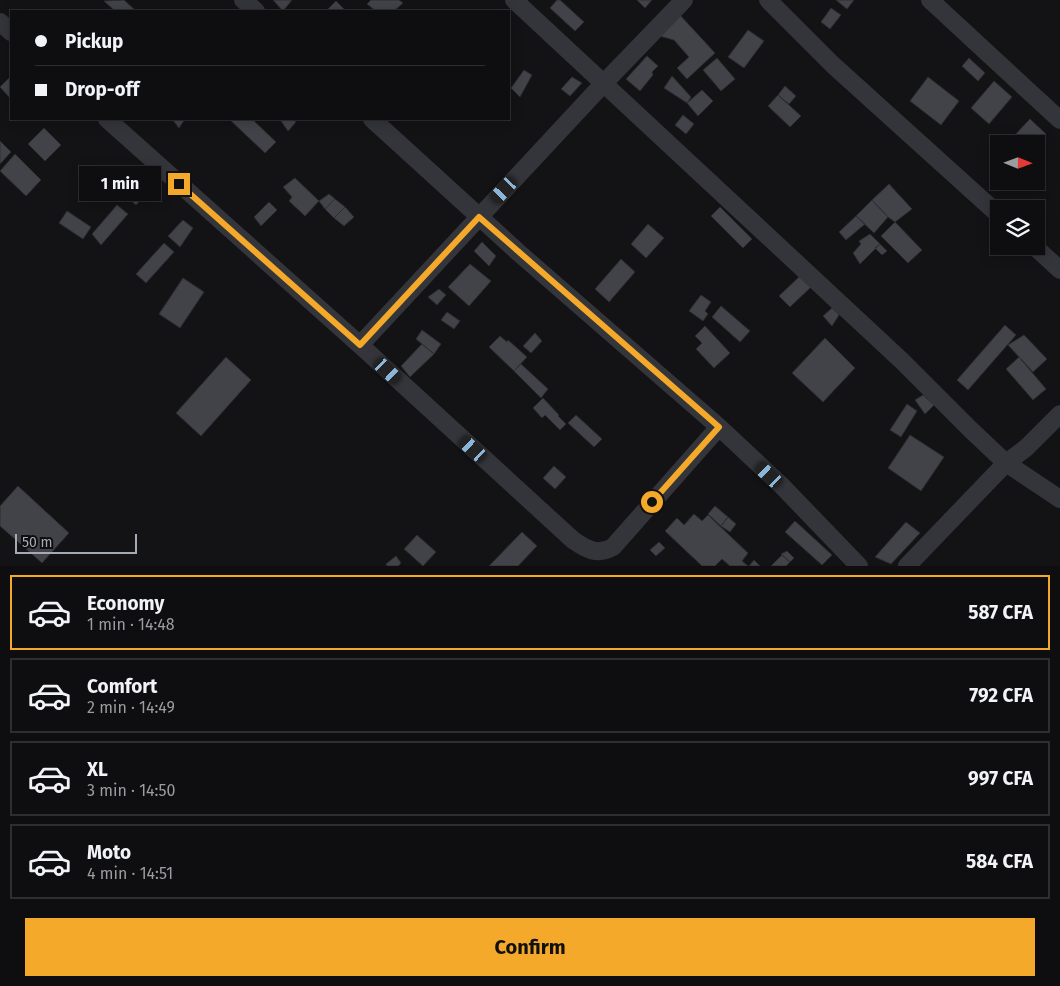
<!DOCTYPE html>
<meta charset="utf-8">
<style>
:root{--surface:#0e0e10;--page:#1c1c1e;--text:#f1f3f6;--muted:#9b9c9f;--line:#2e2e30;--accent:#f5a92a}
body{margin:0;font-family:"Fira Sans",sans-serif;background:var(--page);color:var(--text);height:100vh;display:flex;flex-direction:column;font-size:19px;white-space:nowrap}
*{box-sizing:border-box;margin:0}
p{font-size:16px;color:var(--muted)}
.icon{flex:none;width:28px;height:28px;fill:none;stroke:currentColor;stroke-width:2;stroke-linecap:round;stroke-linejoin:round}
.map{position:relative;height:566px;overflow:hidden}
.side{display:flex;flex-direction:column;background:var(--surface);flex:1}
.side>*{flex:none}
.banner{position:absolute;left:10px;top:10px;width:500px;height:110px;border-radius:0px;box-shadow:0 2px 12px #0003,0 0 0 1px var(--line);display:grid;align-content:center;height:110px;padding:0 25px;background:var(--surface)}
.needle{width:32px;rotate:91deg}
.tools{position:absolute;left:990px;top:135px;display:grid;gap:10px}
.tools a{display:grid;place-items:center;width:55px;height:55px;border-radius:0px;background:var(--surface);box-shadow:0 2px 12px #0003,0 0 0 1px var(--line);font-size:25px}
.scale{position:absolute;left:15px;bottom:12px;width:122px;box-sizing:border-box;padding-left:5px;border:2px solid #a4aab5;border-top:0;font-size:14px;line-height:18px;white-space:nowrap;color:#a4aab5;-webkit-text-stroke:4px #0e0e0f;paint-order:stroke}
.end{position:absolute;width:22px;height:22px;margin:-11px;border:6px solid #f5a92a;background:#111;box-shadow:0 0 0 2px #111}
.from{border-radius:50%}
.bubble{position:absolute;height:35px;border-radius:0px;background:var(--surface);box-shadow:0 2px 12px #0003,0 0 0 1px var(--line);font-size:16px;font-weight:700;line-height:35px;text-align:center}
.car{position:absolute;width:15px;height:30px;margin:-15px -8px;border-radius:6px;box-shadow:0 0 4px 1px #0007;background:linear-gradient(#222 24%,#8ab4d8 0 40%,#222 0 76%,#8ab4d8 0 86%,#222 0)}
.banner b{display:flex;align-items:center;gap:18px;height:48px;font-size:19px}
.banner b+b{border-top:1px solid var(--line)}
.banner i{width:12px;height:12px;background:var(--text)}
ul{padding:9px 0 0;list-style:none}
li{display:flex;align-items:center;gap:15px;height:75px;margin:0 10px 8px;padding:0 15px;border:2px solid var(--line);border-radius:0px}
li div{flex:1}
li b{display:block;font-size:19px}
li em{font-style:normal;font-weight:700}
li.active{border-color:var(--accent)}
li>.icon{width:45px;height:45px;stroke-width:1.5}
.primary-button{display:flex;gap:10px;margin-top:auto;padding:10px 25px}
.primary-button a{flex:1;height:58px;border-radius:0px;background:var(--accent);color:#111;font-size:20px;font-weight:700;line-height:58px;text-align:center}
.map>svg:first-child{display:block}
.building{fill:#424348;stroke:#2d2d31}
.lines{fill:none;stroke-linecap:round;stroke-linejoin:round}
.minor{stroke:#34353a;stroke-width:18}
.route{stroke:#f5a92a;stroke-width:6}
</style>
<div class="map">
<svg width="1060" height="566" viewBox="0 0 1060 566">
<rect width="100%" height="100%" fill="#131315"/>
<!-- building -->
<path class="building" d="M124,0L136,11H115L104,1Z
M273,0H292L283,11Z
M371,0H399L403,3L394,11H376L367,4Z
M557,0H560L584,22L575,31L550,8Z
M637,0H652L645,8Z
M836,0H854L847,9Z
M336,1L345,10L344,11H329L328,9Z
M831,8L841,15L830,29L821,22Z
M679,14L715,53L687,79L677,68L689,57L674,40L656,35Z
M748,30L764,41L744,68L728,57Z
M647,56L658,66L652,72L653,75L640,91L626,79Z
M717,58L735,79L721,91L703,70Z
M969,58L985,73L978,81L962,66Z
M524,70L532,75L520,97L511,88Z
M672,76L691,97L687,103L664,88Z
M572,77L582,83L570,96L561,89Z
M928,77L959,101L941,125L910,101Z
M9,78L11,80V99L0,87Z
M994,81L1012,97L989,124L971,108Z
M785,86L796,96L789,104L778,95Z
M702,90L713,101L698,116L687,103Z
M778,95L801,116L790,127L768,106Z
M683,115L694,124L686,134L675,125Z
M172,119H185L179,128Z
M229,119H252L276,142L265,153Z
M282,119H292L296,122L288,131L281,121Z
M1030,119L1046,134L1036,145V144H1016L1011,139Z
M44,128L61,145L45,161L28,144Z
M0,141L11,152L0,164Z
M15,154L41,180L26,196L0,171Z
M125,167L150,189L136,205L126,196L134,188L118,174Z
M295,178L319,201L305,216L289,201L292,197L283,187Z
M889,184L912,209L895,222L888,217L872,200Z
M329,194L335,199L325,209L319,201Z
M335,199L345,207L334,218L325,209Z
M872,200L888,217L874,233L856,216Z
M269,202L277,210L261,226L254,217Z
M117,205L128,214L101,245L92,234Z
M345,207L354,217L344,226L334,218Z
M720,207L752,239L743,248L711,216Z
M67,211L91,227L83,239L59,223Z
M856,216L865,224L846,240L839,232Z
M183,220L193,228L180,247L168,236Z
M895,222L922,250L908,263L881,236Z
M648,224L664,238L646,258L631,244Z
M870,234L880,244L860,264L853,253L861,244L859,241Z
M482,242L496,256L489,266L474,251Z
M164,243L174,252L146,283L136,274Z
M880,244L887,251L882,255L875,248Z
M621,259L635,272L609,302L595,289Z
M470,264L491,281L469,306L448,287Z
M800,276L811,287L790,307L779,296Z
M183,278L204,292L180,328L159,314Z
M439,289L446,295L437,305L428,297Z
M701,295L711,302L705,311L708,314L703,321L689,311Z
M721,306L750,331L740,342L712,317Z
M832,308L839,315L832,326L823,316Z
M447,312L460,321L454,329L441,320Z
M1005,325L1016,335L968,390L957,380Z
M705,326L730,353L714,368L696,349L702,343L695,336Z
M422,330L441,344L434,354L416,339Z
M535,333L542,341L531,353L523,346Z
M1024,335L1047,359L1033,372L1008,345Z
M500,336L507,342L508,340L527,357L514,371L489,347Z
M825,338L855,368L823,402L792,373Z
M422,344L434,354L410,377L401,366Z
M226,357L251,380L201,436L176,413Z
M1019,357L1046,389L1033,400L1006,369Z
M521,364L548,389L541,398L514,371Z
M923,395L934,405L925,414L915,400Z
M543,398L559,415L558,416L566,424L560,430L545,415L542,418L533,408Z
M907,404L917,411L901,437L890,430Z
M576,415L602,439L594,447L568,423Z
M910,435L944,457L921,491L888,468Z
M554,466L566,477L555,489L543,478Z
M18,486L69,533L42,563L0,526V506Z
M715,506L728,517L721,526L708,514Z
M694,514L702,521L708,515L748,553L742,561L748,566H730L722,559L715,566H702L665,531L677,518L684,525Z
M728,517L736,524L730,532L721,526Z
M795,521L832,555L822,565L785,532Z
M906,522L920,533L891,564L875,557Z
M522,532L537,546L518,566H489Z
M417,535L436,552L423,566L404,549Z
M659,542L665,548L656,556L650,550Z
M787,551L794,558L790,562L781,554Z
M782,555L790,562L786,566H771Z
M396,556L401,563L398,566H387L386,564Z
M754,560L760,566H749Z"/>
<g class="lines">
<!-- minor -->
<path class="minor" d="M243,0L256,11
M514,0L902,361L971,430L1006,463L1026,448L1060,414
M768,0L833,65L999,215
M930,0L1060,120
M0,22L11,32
M107,119L360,345L573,540C586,549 597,556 613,547L719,427
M372,119L519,253L719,427L782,486L859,566
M1034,246L1060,270
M360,345L604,83L684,0
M907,566L1006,463L1060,499"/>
</g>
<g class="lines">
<!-- route -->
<path class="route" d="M179,184L360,345L479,217L719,427L652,502"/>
</g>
</svg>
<div class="tools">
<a><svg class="needle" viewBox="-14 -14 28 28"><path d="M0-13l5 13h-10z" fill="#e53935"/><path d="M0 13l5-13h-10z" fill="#9b9c9f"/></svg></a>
<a><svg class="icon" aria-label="layers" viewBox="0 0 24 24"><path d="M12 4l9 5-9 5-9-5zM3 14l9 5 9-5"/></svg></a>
</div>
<div class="scale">50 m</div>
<i class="end from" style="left:652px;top:502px"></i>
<i class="end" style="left:179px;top:184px"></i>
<div class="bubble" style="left:79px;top:166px;width:82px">1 min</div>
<i class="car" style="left:504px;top:190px;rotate:223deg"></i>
<i class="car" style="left:388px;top:371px;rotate:133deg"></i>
<i class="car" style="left:473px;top:449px;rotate:312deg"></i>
<i class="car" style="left:769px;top:475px;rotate:313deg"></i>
<div class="banner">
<b><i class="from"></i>Pickup</b>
<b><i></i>Drop-off</b>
</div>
</div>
<section class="side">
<ul>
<li class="active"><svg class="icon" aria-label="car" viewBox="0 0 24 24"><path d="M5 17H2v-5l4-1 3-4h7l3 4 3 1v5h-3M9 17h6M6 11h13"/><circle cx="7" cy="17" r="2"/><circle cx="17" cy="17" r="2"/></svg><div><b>Economy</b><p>1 min · 14:48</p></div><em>587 CFA</em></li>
<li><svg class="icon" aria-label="car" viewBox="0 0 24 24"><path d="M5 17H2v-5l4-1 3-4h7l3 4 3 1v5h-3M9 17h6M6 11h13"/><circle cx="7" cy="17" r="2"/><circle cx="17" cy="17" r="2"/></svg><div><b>Comfort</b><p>2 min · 14:49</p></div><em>792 CFA</em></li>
<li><svg class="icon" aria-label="car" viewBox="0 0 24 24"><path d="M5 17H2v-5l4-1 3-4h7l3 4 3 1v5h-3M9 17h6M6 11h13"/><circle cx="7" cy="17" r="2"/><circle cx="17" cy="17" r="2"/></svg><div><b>XL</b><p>3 min · 14:50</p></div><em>997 CFA</em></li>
<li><svg class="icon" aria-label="car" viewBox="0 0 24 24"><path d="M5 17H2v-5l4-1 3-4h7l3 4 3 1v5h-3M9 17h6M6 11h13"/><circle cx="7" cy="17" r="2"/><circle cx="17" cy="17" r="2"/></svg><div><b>Moto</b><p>4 min · 14:51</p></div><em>584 CFA</em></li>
</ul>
<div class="primary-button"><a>Confirm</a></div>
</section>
